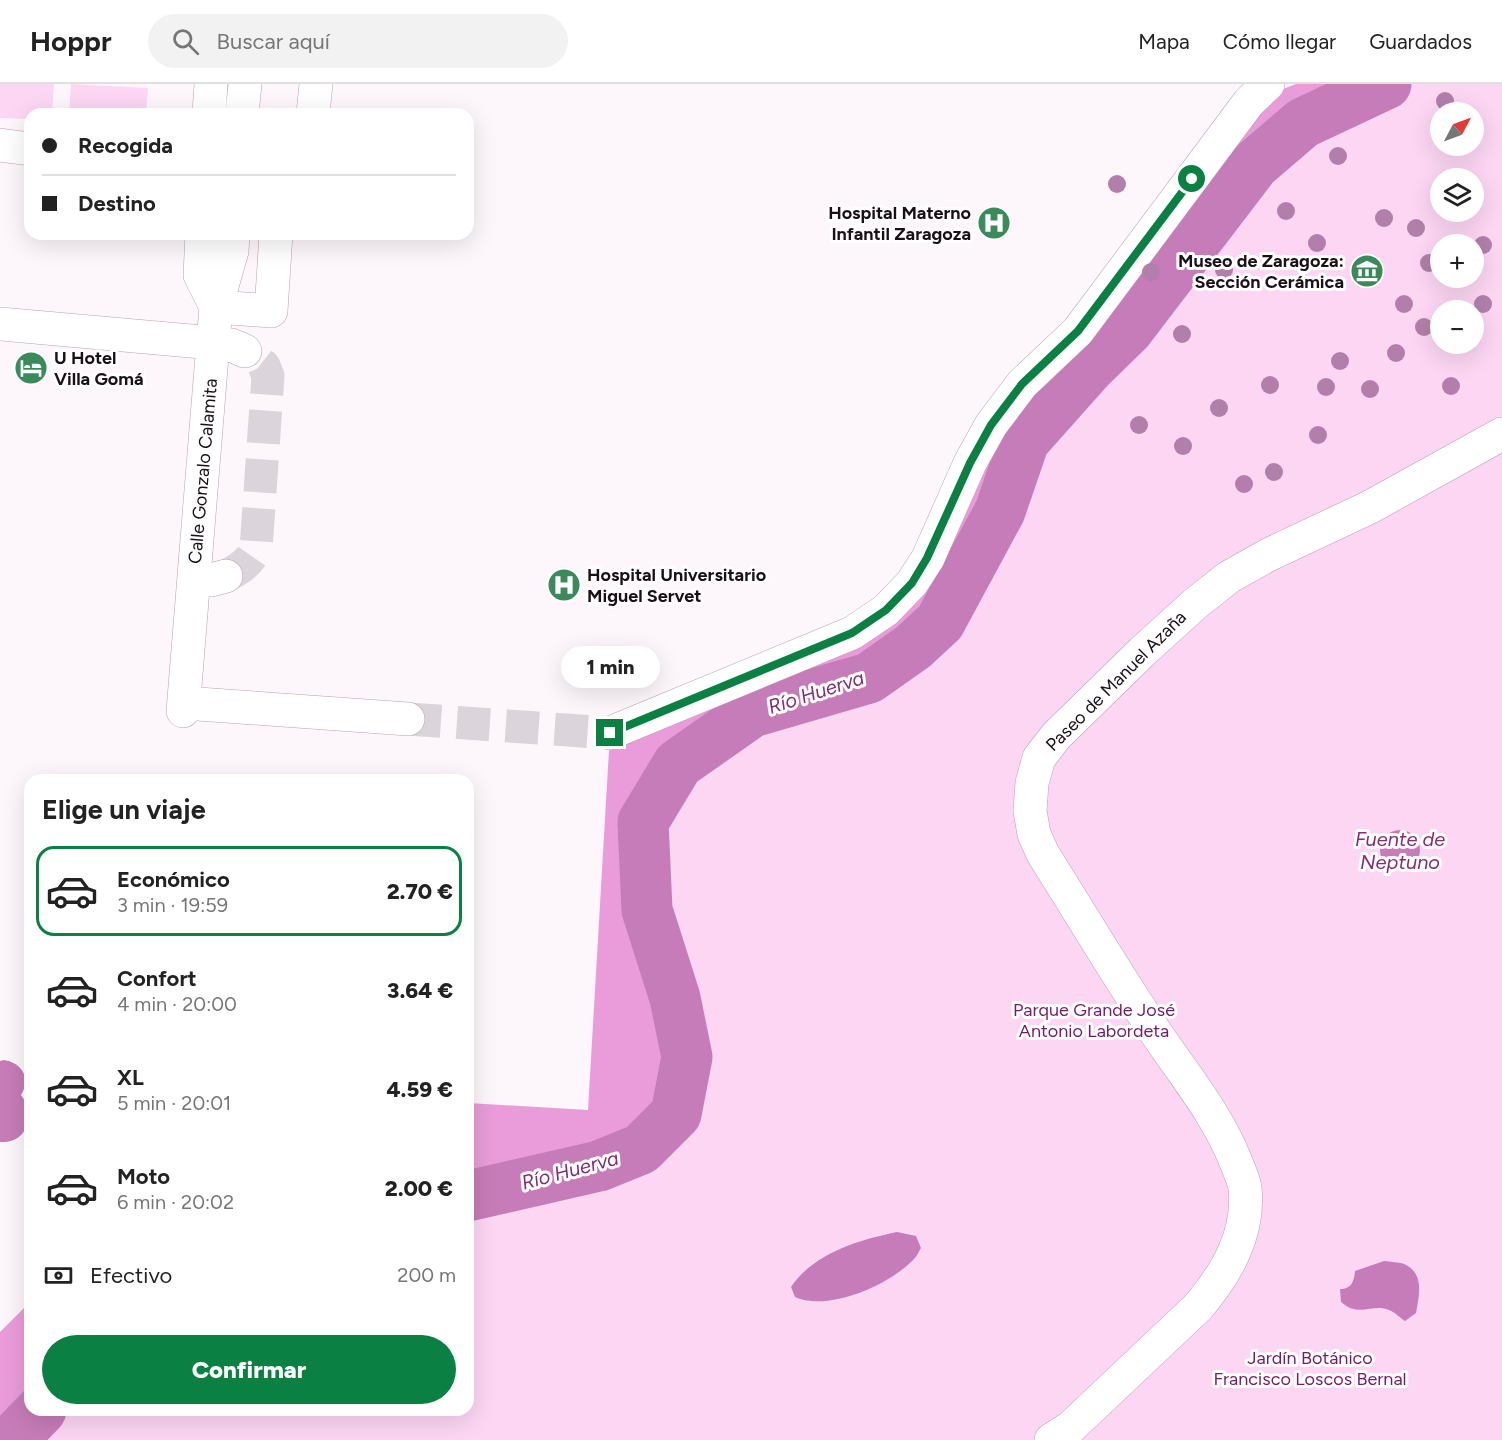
<!DOCTYPE html>
<html lang="es">
<meta charset="utf-8">
<style>
:root{--surface:#fff;--page:#f2f2f2;--text:#222;--muted:#767676;--line:#e0e0e0;--accent:#0b8043}
body{margin:0;font-family:Figtree,sans-serif;background:var(--page);color:var(--text);height:100vh;display:flex;flex-direction:column;font-size:22px;white-space:nowrap}
*{box-sizing:border-box;margin:0}
p{font-size:20px;color:var(--muted)}
.icon{flex:none;width:33px;height:33px;fill:none;stroke:currentColor;stroke-width:2;stroke-linecap:round;stroke-linejoin:round}
.map{position:relative;flex:1;overflow:hidden}
.side{position:absolute;left:24px;top:690px;width:450px;height:642px;display:flex;flex-direction:column;background:var(--surface);border-radius:18px;box-shadow:0 6px 24px #0002}
.side>*{flex:none}
.banner{position:absolute;left:24px;top:24px;width:450px;height:132px;border-radius:18px;box-shadow:0 6px 24px #0002;display:grid;align-content:center;height:132px;padding:0 18px;background:var(--surface)}
.needle{width:39px;rotate:49deg}
.buttons{position:absolute;left:1430px;top:18px;display:grid;gap:12px}
.buttons a{display:grid;place-items:center;width:54px;height:54px;border-radius:50%;background:var(--surface);box-shadow:0 6px 24px #0002;font-size:30px}
.end{position:absolute;width:27px;height:27px;margin:-14px;border:8px solid #0b8043;background:#fff;box-shadow:0 0 0 3px #fff}
.from{border-radius:50%}
.bubble{position:absolute;height:42px;border-radius:21px;background:var(--surface);box-shadow:0 6px 24px #0002;font-size:20px;font-weight:800;line-height:42px;text-align:center}
.banner b{display:flex;align-items:center;gap:21px;height:57px;font-size:22px}
.banner b+b{border-top:2px solid var(--line)}
.banner i{width:15px;height:15px;background:var(--text)}
ul{padding:0;list-style:none}
li{display:flex;align-items:center;gap:18px;height:90px;margin:0 12px 9px;padding:0 6px;border:3px solid transparent;border-radius:18px}
li div{flex:1}
li b{display:block;font-size:22px}
li em{font-style:normal;font-weight:800}
li.on{border-color:var(--accent)}
li>.icon{width:54px;height:54px;stroke-width:1.5}
h2{padding:0 18px;font-size:27px;line-height:72px}
.pay{display:flex;align-items:center;gap:15px;height:66px;padding:0 18px;font-size:22px}
.pay p{margin-inline-start:auto}
.button{display:flex;gap:12px;margin-top:auto;padding:12px 18px}
.button a{flex:1;height:69px;border-radius:36px;background:var(--accent);color:#fff;font-size:24px;font-weight:800;line-height:69px;text-align:center}
header{display:flex;align-items:center;gap:36px;box-sizing:border-box;height:84px;padding:0 30px;background:var(--surface);border-bottom:2px solid var(--line)}
header strong{font-size:28px}
nav{display:flex;gap:33px;margin-inline-start:auto;font-size:21px}
.search{width:420px;height:54px;background:var(--page);display:flex;align-items:center;gap:15px;box-sizing:border-box;padding:0 21px;border-radius:33px;color:var(--muted);font-size:22px}
.map>svg:first-child{display:block}
.green{fill:#fcd6f3;fill-rule:evenodd}
.forest{fill:#e99cd9}
.water{fill:#c67cb8}
.lines{fill:none;stroke-linecap:round;stroke-linejoin:round}
.river{stroke:#c67cb8;stroke-width:51}
.minor-tunnel{stroke:#dbd4da;stroke-width:33;stroke-dasharray:33 16;stroke-linecap:butt}
.minor-casing{stroke:#bc9fb5;stroke-width:34}
.minor{stroke:#fff;stroke-width:33}
.tree{fill:#b27fab}
.route{stroke:#0b8043;stroke-width:8}
.labels{text-anchor:middle;dominant-baseline:central;stroke-width:6;stroke-linejoin:round;paint-order:stroke}
.poi-label{font-size:18px;font-weight:bold;fill:#1a1018;stroke:#fff;text-anchor:end}
.street-label{font-size:18px;fill:#1a1018;stroke:#fff}
.park-label{font-size:18px;fill:#741c68;stroke:#fff}
.water-label{font-size:20px;font-style:italic;fill:#842c77;stroke:#fff}
</style>
<header>
<strong>Hoppr</strong>
<div class="search"><svg class="icon" aria-label="search" viewBox="0 0 24 24"><circle cx="10" cy="10" r="6"/><path d="M15 15l6 6"/></svg>Buscar aquí</div>
<nav><a>Mapa</a><a>Cómo llegar</a><a>Guardados</a></nav>
</header>
<div class="map">
<svg width="1502" height="1356" viewBox="0 0 1502 1356">
<rect width="100%" height="100%" fill="#fdf7fc"/>
<!-- green -->
<path class="green" d="M0,0H54L52,30H30V35L0,34Z
M71,0L148,4L146,30H69Z
M1397,0H1502V1356H25L52,1326H468V1112L599,1082L675,914L647,826L643,738L678,680L752,628L869,594L913,563L940,538L1000,427L1024,357L1089,284L1128,246L1254,81L1343,23ZM1440,28H1473V62H1440ZM1440,94H1473V128H1440ZM1440,160H1473V194H1440ZM1440,226H1473V260H1440Z"/>
<!-- forest -->
<path class="forest" d="M1296,0H1386L1303,39L1254,81L1128,246L1089,284L1024,357L1000,427L940,538L913,563L869,594L752,628L678,680L643,738L647,826L675,914L687,973L676,1030L641,1065L599,1082L468,1112V1019L588,1026L610,649L886,526L970,379L1249,18Z
M30,1218V1326H52L25,1356H0V1248Z"/>
<!-- water -->
<path class="water" d="M1380 766a20 20 0 1 1 40 0a20 20 0 1 1-40 0Z
M4,976C23,979 31,995 21,1011C36,1030 28,1060 0,1058V977Z
M897,1148L916,1152L921,1164C919,1167 917,1172 914,1175C890,1201 828,1228 795,1213L791,1203C814,1169 859,1156 897,1148Z
M1384,1177C1390,1178 1399,1178 1404,1180C1425,1189 1419,1212 1416,1229L1405,1237C1400,1234 1395,1228 1389,1226C1373,1219 1359,1234 1341,1218L1340,1205C1352,1205 1354,1197 1355,1187Z"/>
<g class="lines">
<!-- river -->
<path class="river" d="M468,1112L599,1082L641,1065L676,1030L687,973L675,914L647,826L643,738L678,680L752,628L869,594L913,563L940,538L1000,427L1024,357L1089,284L1128,246L1254,81L1303,39L1386,0
M12,1356L41,1326"/>
<!-- minor-tunnel -->
<path class="minor-tunnel" d="M226,492C240,485 249,479 256,465L268,292L264,282L245,267
M408,635L610,649"/>
<defs>
<path id="minor" d="M209,30L211,0
M242,30L245,0
M313,30L316,0
M0,61L30,65
M216,223L271,227L276,150
M216,223L232,167L233,150
M0,240L213,259L231,261L245,267
M194,496H211L226,492
M184,619L408,635
M183,627L216,223L200,191L202,150
M610,649L852,549L886,526L912,499L928,474L970,379L991,341L1022,300L1078,247L1249,18L1268,0
M1051,1356L1071,1343L1198,1223C1226,1190 1250,1150 1245,1104C1244,1096 1239,1086 1236,1078C1217,1029 1181,987 1152,943C1114,886 1079,827 1043,770L1034,750L1030,727L1032,699L1039,674L1056,652L1142,568L1196,519L1229,493L1268,471L1370,423L1502,350"/>
</defs>
<!-- minor casing -->
<use href="#minor" class="minor-casing"/>
<!-- minor -->
<use href="#minor" class="minor"/>
</g>
<!-- trees -->
<g class="tree">
<circle cx="1445" cy="17" r="9"/>
<circle cx="1338" cy="72" r="9"/>
<circle cx="1117" cy="100" r="9"/>
<circle cx="1286" cy="127" r="9"/>
<circle cx="1384" cy="134" r="9"/>
<circle cx="1416" cy="144" r="9"/>
<circle cx="1317" cy="159" r="9"/>
<circle cx="1483" cy="161" r="9"/>
<circle cx="1429" cy="179" r="9"/>
<circle cx="1224" cy="186" r="9"/>
<circle cx="1151" cy="188" r="9"/>
<circle cx="1404" cy="220" r="9"/>
<circle cx="1483" cy="220" r="9"/>
<circle cx="1424" cy="243" r="9"/>
<circle cx="1182" cy="250" r="9"/>
<circle cx="1396" cy="269" r="9"/>
<circle cx="1340" cy="277" r="9"/>
<circle cx="1270" cy="301" r="9"/>
<circle cx="1451" cy="302" r="9"/>
<circle cx="1326" cy="303" r="9"/>
<circle cx="1370" cy="305" r="9"/>
<circle cx="1219" cy="324" r="9"/>
<circle cx="1139" cy="341" r="9"/>
<circle cx="1318" cy="351" r="9"/>
<circle cx="1183" cy="362" r="9"/>
<circle cx="1274" cy="388" r="9"/>
<circle cx="1244" cy="400" r="9"/>
</g>
<g class="lines">
<!-- route -->
<path class="route" d="M610,649L852,549L886,526L912,499L927,474L970,379L991,341L1022,300L1078,247L1192,95"/>
</g>
<!-- icons -->
<defs>
<symbol id="hospital-disc" viewBox="-11 -11 22 22"><circle r="9.5" fill="#3b8a5a" stroke="#fff"/><path d="M-5-5h3v3.5h4V-5h3V5h-3V1.5h-4V5h-3Z" fill="#fff"/></symbol>
<symbol id="museum-disc" viewBox="-11 -11 22 22"><circle r="9.5" fill="#3b8a5a" stroke="#fff"/><path d="M0-6L6-3V-2H-6V-3ZM-5-1h2V3h-2ZM-1-1h2V3h-2ZM3-1h2V3H3ZM-6 4H6V6H-6Z" fill="#fff"/></symbol>
<symbol id="hotel-disc" viewBox="-11 -11 22 22"><circle r="9.5" fill="#3b8a5a" stroke="#fff"/><path d="M-6-4.5h1.5V1H6V5H4.5V3h-9V5H-6ZM-4 0a1.8 1.8 0 1 1 3.6 0ZM.5 0V-2.5h3Q6-2.5 6 0Z" fill="#fff"/></symbol>
</defs>
<g fill-rule="evenodd">
<use href="#hospital-disc" x="975" y="120" width="38" height="38"/>
<use href="#museum-disc" x="1348" y="168" width="38" height="38"/>
<use href="#hotel-disc" x="12" y="265" width="38" height="38"/>
<use href="#hospital-disc" x="545" y="482" width="38" height="38"/>
</g>
<g class="labels">
<!-- poi labels -->
<g class="poi-label">
<text x="971" y="129">Hospital Materno<tspan x="971" dy="21">Infantil Zaragoza</tspan></text>
<text x="1344" y="177">Museo de Zaragoza:<tspan x="1344" dy="21">Sección Cerámica</tspan></text>
<text x="54" y="274" text-anchor="start">U Hotel<tspan x="54" dy="21">Villa Gomá</tspan></text>
<text x="587" y="491" text-anchor="start">Hospital Universitario<tspan x="587" dy="21">Miguel Servet</tspan></text>
</g>
<!-- street labels -->
<g class="street-label">
<text transform="translate(203 387) rotate(-85)">Calle Gonzalo Calamita</text>
<text transform="translate(1116 597) rotate(-45)">Paseo de Manuel Azaña</text>
</g>
<!-- park labels -->
<g class="park-label">
<text x="1094" y="926">Parque Grande José<tspan x="1094" dy="21">Antonio Labordeta</tspan></text>
<text x="1310" y="1274">Jardín Botánico<tspan x="1310" dy="21">Francisco Loscos Bernal</tspan></text>
</g>
<!-- water labels -->
<g class="water-label">
<text transform="translate(816 608) rotate(-18)">Río Huerva</text>
<text x="1400" y="755">Fuente de<tspan x="1400" dy="23">Neptuno</tspan></text>
<text transform="translate(570 1086) rotate(-15)">Río Huerva</text>
</g>
</g>
</svg>
<div class="buttons">
<a><svg class="needle" viewBox="-14 -14 28 28"><path d="M0-13l5 13h-10z" fill="#e53935"/><path d="M0 13l5-13h-10z" fill="#767676"/></svg></a>
<a><svg class="icon" aria-label="layers" viewBox="0 0 24 24"><path d="M12 4l9 5-9 5-9-5zM3 14l9 5 9-5"/></svg></a>
<a>+</a>
<a>−</a>
</div>
<i class="end from" style="left:1192px;top:95px"></i>
<i class="end" style="left:610px;top:649px"></i>
<div class="bubble" style="left:561px;top:562px;width:99px">1 min</div>
<div class="banner">
<b><i class="from"></i>Recogida</b>
<b><i></i>Destino</b>
</div>
<section class="side">
<h2>Elige un viaje</h2>
<ul>
<li class="on"><svg class="icon" aria-label="car" viewBox="0 0 24 24"><path d="M5 17H2v-5l4-1 3-4h7l3 4 3 1v5h-3M9 17h6M6 11h13"/><circle cx="7" cy="17" r="2"/><circle cx="17" cy="17" r="2"/></svg><div><b>Económico</b><p>3 min · 19:59</p></div><em>2.70 €</em></li>
<li><svg class="icon" aria-label="car" viewBox="0 0 24 24"><path d="M5 17H2v-5l4-1 3-4h7l3 4 3 1v5h-3M9 17h6M6 11h13"/><circle cx="7" cy="17" r="2"/><circle cx="17" cy="17" r="2"/></svg><div><b>Confort</b><p>4 min · 20:00</p></div><em>3.64 €</em></li>
<li><svg class="icon" aria-label="car" viewBox="0 0 24 24"><path d="M5 17H2v-5l4-1 3-4h7l3 4 3 1v5h-3M9 17h6M6 11h13"/><circle cx="7" cy="17" r="2"/><circle cx="17" cy="17" r="2"/></svg><div><b>XL</b><p>5 min · 20:01</p></div><em>4.59 €</em></li>
<li><svg class="icon" aria-label="car" viewBox="0 0 24 24"><path d="M5 17H2v-5l4-1 3-4h7l3 4 3 1v5h-3M9 17h6M6 11h13"/><circle cx="7" cy="17" r="2"/><circle cx="17" cy="17" r="2"/></svg><div><b>Moto</b><p>6 min · 20:02</p></div><em>2.00 €</em></li>
</ul>
<div class="pay"><svg class="icon" aria-label="cash" viewBox="0 0 24 24"><path d="M3 7h18v10H3z"/><circle cx="12" cy="12" r="2"/></svg>Efectivo<p>200 m</p></div>
<div class="button"><a>Confirmar</a></div>
</section>
</div>
